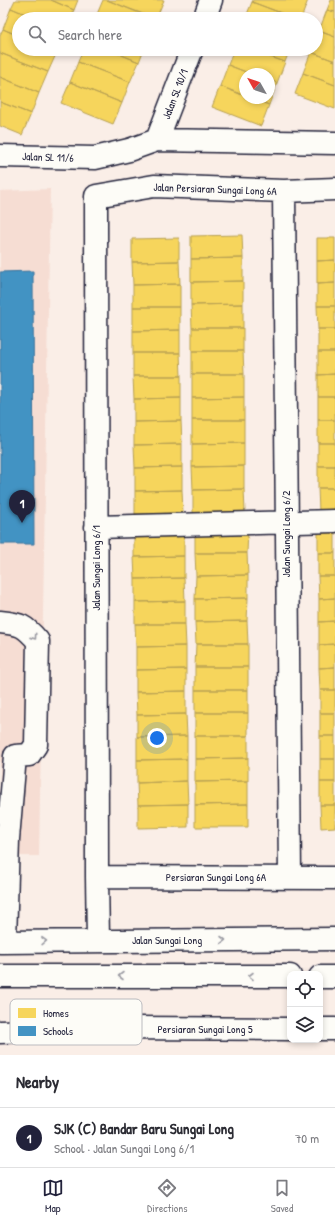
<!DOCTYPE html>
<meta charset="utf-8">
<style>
body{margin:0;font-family:"Patrick Hand",sans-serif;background:#f7f7f7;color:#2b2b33}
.controls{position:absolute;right:12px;bottom:12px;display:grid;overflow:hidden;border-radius:8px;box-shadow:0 2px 6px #0003}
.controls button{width:36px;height:36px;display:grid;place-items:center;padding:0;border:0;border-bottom:1px solid #e1e1e2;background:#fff;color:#2b2b33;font:20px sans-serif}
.compass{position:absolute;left:239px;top:68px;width:36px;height:36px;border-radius:50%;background:#fff;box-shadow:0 2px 6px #0003;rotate:310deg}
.you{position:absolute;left:157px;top:738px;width:14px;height:14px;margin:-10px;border:3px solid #fff;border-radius:50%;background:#1a73e8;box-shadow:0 0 0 6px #1a73e833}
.badge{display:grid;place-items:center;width:26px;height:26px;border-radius:50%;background:#22223b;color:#fff;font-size:13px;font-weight:700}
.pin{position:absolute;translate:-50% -33px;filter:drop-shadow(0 1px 2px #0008)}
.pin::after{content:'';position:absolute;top:21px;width:14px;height:12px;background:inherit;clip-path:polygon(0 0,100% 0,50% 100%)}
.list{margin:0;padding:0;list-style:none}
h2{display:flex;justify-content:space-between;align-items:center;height:52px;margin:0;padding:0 16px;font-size:17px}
h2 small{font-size:13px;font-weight:400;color:#7c7c81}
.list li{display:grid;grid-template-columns:26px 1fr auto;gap:12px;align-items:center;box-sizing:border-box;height:60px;padding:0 16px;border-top:1px solid #e1e1e2}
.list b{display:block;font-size:15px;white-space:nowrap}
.list p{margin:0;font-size:13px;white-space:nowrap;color:#7c7c81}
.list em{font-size:13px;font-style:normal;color:#7c7c81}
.icon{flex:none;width:22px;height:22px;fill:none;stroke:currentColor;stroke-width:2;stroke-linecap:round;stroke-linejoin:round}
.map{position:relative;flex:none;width:335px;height:1055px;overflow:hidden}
.search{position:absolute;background:#fff;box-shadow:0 2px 6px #0003;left:12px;right:12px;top:12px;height:44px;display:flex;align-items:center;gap:10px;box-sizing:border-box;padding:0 14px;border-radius:22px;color:#7c7c81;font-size:15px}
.sheet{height:112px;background:#fff}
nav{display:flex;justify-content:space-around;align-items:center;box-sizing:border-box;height:56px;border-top:1px solid #e1e1e2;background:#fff;font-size:11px;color:#7c7c81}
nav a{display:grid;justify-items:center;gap:2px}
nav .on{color:#22223b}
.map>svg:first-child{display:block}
.built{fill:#f6ddd3}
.homes{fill:#f6d55c;stroke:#b69f52}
.schools{fill:#4393c3;stroke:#39719a}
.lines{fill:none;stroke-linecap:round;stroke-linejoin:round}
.minor-casing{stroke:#22223b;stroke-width:25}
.minor{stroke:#fdfcf7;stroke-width:22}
.oneway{stroke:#9a9aa2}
.labels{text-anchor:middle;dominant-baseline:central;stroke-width:4;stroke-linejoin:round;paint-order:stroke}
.street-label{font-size:11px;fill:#22223b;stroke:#fdfcf7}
.key{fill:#fdfcf7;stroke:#bbbbbf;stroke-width:1}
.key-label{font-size:11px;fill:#22223b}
</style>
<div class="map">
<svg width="335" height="1055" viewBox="0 0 335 1055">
<rect width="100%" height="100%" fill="#faeee7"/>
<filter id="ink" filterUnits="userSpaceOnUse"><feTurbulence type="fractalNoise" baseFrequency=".025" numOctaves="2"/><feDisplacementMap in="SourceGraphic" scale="8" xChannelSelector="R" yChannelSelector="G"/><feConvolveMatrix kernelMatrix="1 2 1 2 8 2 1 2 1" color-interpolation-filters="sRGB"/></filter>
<g filter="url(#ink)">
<path class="built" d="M50,189L39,856H0V191Z"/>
<path class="homes" d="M15,0H51L74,10L70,19H37L11,8Z
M51,0H78L74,10Z
M103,0H107L154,19H95Z
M107,0H164L156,19Z
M253,0H308L301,19H297L252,2Z
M331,0H335V12L327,10Z
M252,2L297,19H245Z
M11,8L37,19H19V36L3,29Z
M327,10L335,12V37L319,31Z
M3,29L19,36V49H50L57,52L48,72L0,53V35Z
M319,31L335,37V61L311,52L312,49H316V39Z
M83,49H107L139,62L130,82L78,62Z
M107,49H144L139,62Z
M234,49H248L285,62L277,83L269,80V74H251L228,65Z
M248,49H290L285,62Z
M311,52L335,61V85L303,73Z
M0,53L48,72L39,93L0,77Z
M78,62L130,82L122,103L70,82Z
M228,65L251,74H245V96L220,86Z
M303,73L335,85V109L295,94Z
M0,77L39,93L31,114L0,102Z
M269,80L277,83L269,105L251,98H269Z
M70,82L122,103L113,124L61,103Z
M220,86L245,96V98H251L269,105L261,126L212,107Z
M0,102L31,114L22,135L0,126Z
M242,235L243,258L191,259V236Z
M179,238V261L132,262V239Z
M317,238H335V260L317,261Z
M243,258V281L191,282V259Z
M335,260V283L317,284V261Z
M179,261L180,284L133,285L132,262Z
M243,281V304L191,305V282Z
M335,283V306H317V284Z
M180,284V307H133V285Z
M243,304V328H192L191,305Z
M317,306H335V329H318Z
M133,307H180V330L133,331Z
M192,328H243V351H192Z
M318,329H335V352H318Z
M180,330V353H133V331Z
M192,351H243L244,374H192Z
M318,352H335V374L318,375Z
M133,353H180L181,376H133Z
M192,374H244V397L192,398Z
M335,374V397H318V375Z
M133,376H181V398L134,399Z
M244,397V420H192V398Z
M318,397H335V420H318Z
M181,398V421L134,422V399Z
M192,420H244V443L192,444Z
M318,420H335V443H318Z
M181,421L182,444L134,445V422Z
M244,443V466L192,467V444Z
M318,443H335V466H318Z
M182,444V467L135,468L134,445Z
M244,466V489L193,490L192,467Z
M318,466H335V488H318Z
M182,467V490L135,491V468Z
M318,488H335V511H319Z
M244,489L245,512L193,513V490Z
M182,490L183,513L135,514V491Z
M195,530H248L247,553H195Z
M318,530H335V553H318Z
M184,533V556L134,557V534Z
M195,553H247L248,575L196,576Z
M318,553H335V576H318Z
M184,556V578L135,579L134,557Z
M248,575V598L195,599L196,576Z
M318,576H335V598L319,599Z
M184,578L185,601L135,602V579Z
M248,598L247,621L195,622V599Z
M335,598V621L319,622V599Z
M185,601V624H135V602Z
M247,621L248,644H196L195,622Z
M335,621V644L319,645V622Z
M135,624H185L186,646L136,647Z
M196,644H248V667H195Z
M335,644V667L319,668V645Z
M186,646V669L136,670V647Z
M195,667H248V690H195Z
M335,667V690H320L319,668Z
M186,669V691L136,692V670Z
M195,690H248V713H195Z
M320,690H335V713H320Z
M186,691V714L137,715L136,692Z
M195,713H248V736H195Z
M320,713H335V736H320Z
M186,714L187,736L137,737V715Z
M187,736V759L137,760V737Z
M195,736H248V758L195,759Z
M320,736H335V759H320Z
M248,758V781L195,782V759Z
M187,759V781L137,783V760Z
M320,759H335V782H320Z
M187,781L188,804L138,805L137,783Z
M248,781V804L195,805V782Z
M320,782H335V805H320Z
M188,804V827L138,828V805Z
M248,804V827H195V805Z
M320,805H335V827L321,828Z"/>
<path class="schools" d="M33,271L34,544H0V272Z"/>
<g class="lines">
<defs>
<path id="minor" d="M204,19L211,0
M157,140L192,49
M0,156L95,158L129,150L157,140L335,143
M284,191L290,877
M96,527L335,521
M0,622C21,624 24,625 38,641L36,745L29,755L15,756L8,839L5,941
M97,877L335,878
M98,940L97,877L96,196L154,186L284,191L335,189
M0,942L335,939
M0,976H290
M320,977H335
M320,1029H335
M0,1032L133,1028L290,1029"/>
</defs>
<use href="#minor" class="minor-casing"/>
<use href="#minor" class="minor"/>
</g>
<defs><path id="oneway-chevron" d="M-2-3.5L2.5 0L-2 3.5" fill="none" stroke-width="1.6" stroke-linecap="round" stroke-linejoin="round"/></defs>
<g class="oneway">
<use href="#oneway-chevron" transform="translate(34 637) rotate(55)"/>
<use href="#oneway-chevron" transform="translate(223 940)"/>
<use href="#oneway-chevron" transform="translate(44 941) rotate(-1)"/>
<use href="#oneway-chevron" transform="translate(121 976) rotate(-180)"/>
<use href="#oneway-chevron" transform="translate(251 976) rotate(-180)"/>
</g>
</g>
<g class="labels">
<g class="street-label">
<text transform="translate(175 94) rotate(-69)">Jalan SL 10/1</text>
<text transform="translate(48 157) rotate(2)">Jalan SL 11/6</text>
<text transform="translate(215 189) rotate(2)">Jalan Persiaran Sungai Long 6A</text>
<text transform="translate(286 534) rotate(-90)">Jalan Sungai Long 6/2</text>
<text transform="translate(96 568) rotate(-90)">Jalan Sungai Long 6/1</text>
<text x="216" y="877">Persiaran Sungai Long 6A</text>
<text x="167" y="940">Jalan Sungai Long</text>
<text x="205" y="1029">Persiaran Sungai Long 5</text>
</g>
</g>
<rect x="10" y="999" width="132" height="46" rx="6" class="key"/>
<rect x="18" y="1008" width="18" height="10" fill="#f6d55c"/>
<rect x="18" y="1026" width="18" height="10" fill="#4393c3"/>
<g class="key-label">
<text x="43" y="1017">Homes</text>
<text x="43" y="1035">Schools</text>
</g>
</svg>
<div class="controls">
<button><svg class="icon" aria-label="locate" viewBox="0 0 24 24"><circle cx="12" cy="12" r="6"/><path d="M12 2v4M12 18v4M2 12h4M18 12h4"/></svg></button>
<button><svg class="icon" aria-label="layers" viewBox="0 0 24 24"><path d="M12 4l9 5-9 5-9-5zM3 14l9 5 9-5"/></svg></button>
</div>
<svg class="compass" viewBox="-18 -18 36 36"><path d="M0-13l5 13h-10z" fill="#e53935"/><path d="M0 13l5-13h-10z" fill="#7c7c81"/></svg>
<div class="you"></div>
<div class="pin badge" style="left:22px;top:523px">1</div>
<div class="search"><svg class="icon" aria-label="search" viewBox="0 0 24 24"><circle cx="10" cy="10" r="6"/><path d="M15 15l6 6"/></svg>Search here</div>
</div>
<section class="sheet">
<h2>Nearby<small></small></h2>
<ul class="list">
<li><span class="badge">1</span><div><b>SJK (C) Bandar Baru Sungai Long</b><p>School · Jalan Sungai Long 6/1</p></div><em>70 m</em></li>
</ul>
</section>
<nav>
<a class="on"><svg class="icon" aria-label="map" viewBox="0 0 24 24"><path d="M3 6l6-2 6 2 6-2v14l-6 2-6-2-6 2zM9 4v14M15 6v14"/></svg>Map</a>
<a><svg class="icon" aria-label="directions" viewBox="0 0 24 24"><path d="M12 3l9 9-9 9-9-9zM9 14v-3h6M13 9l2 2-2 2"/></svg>Directions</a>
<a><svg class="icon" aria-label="saved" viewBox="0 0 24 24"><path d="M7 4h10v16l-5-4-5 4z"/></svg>Saved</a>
</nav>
